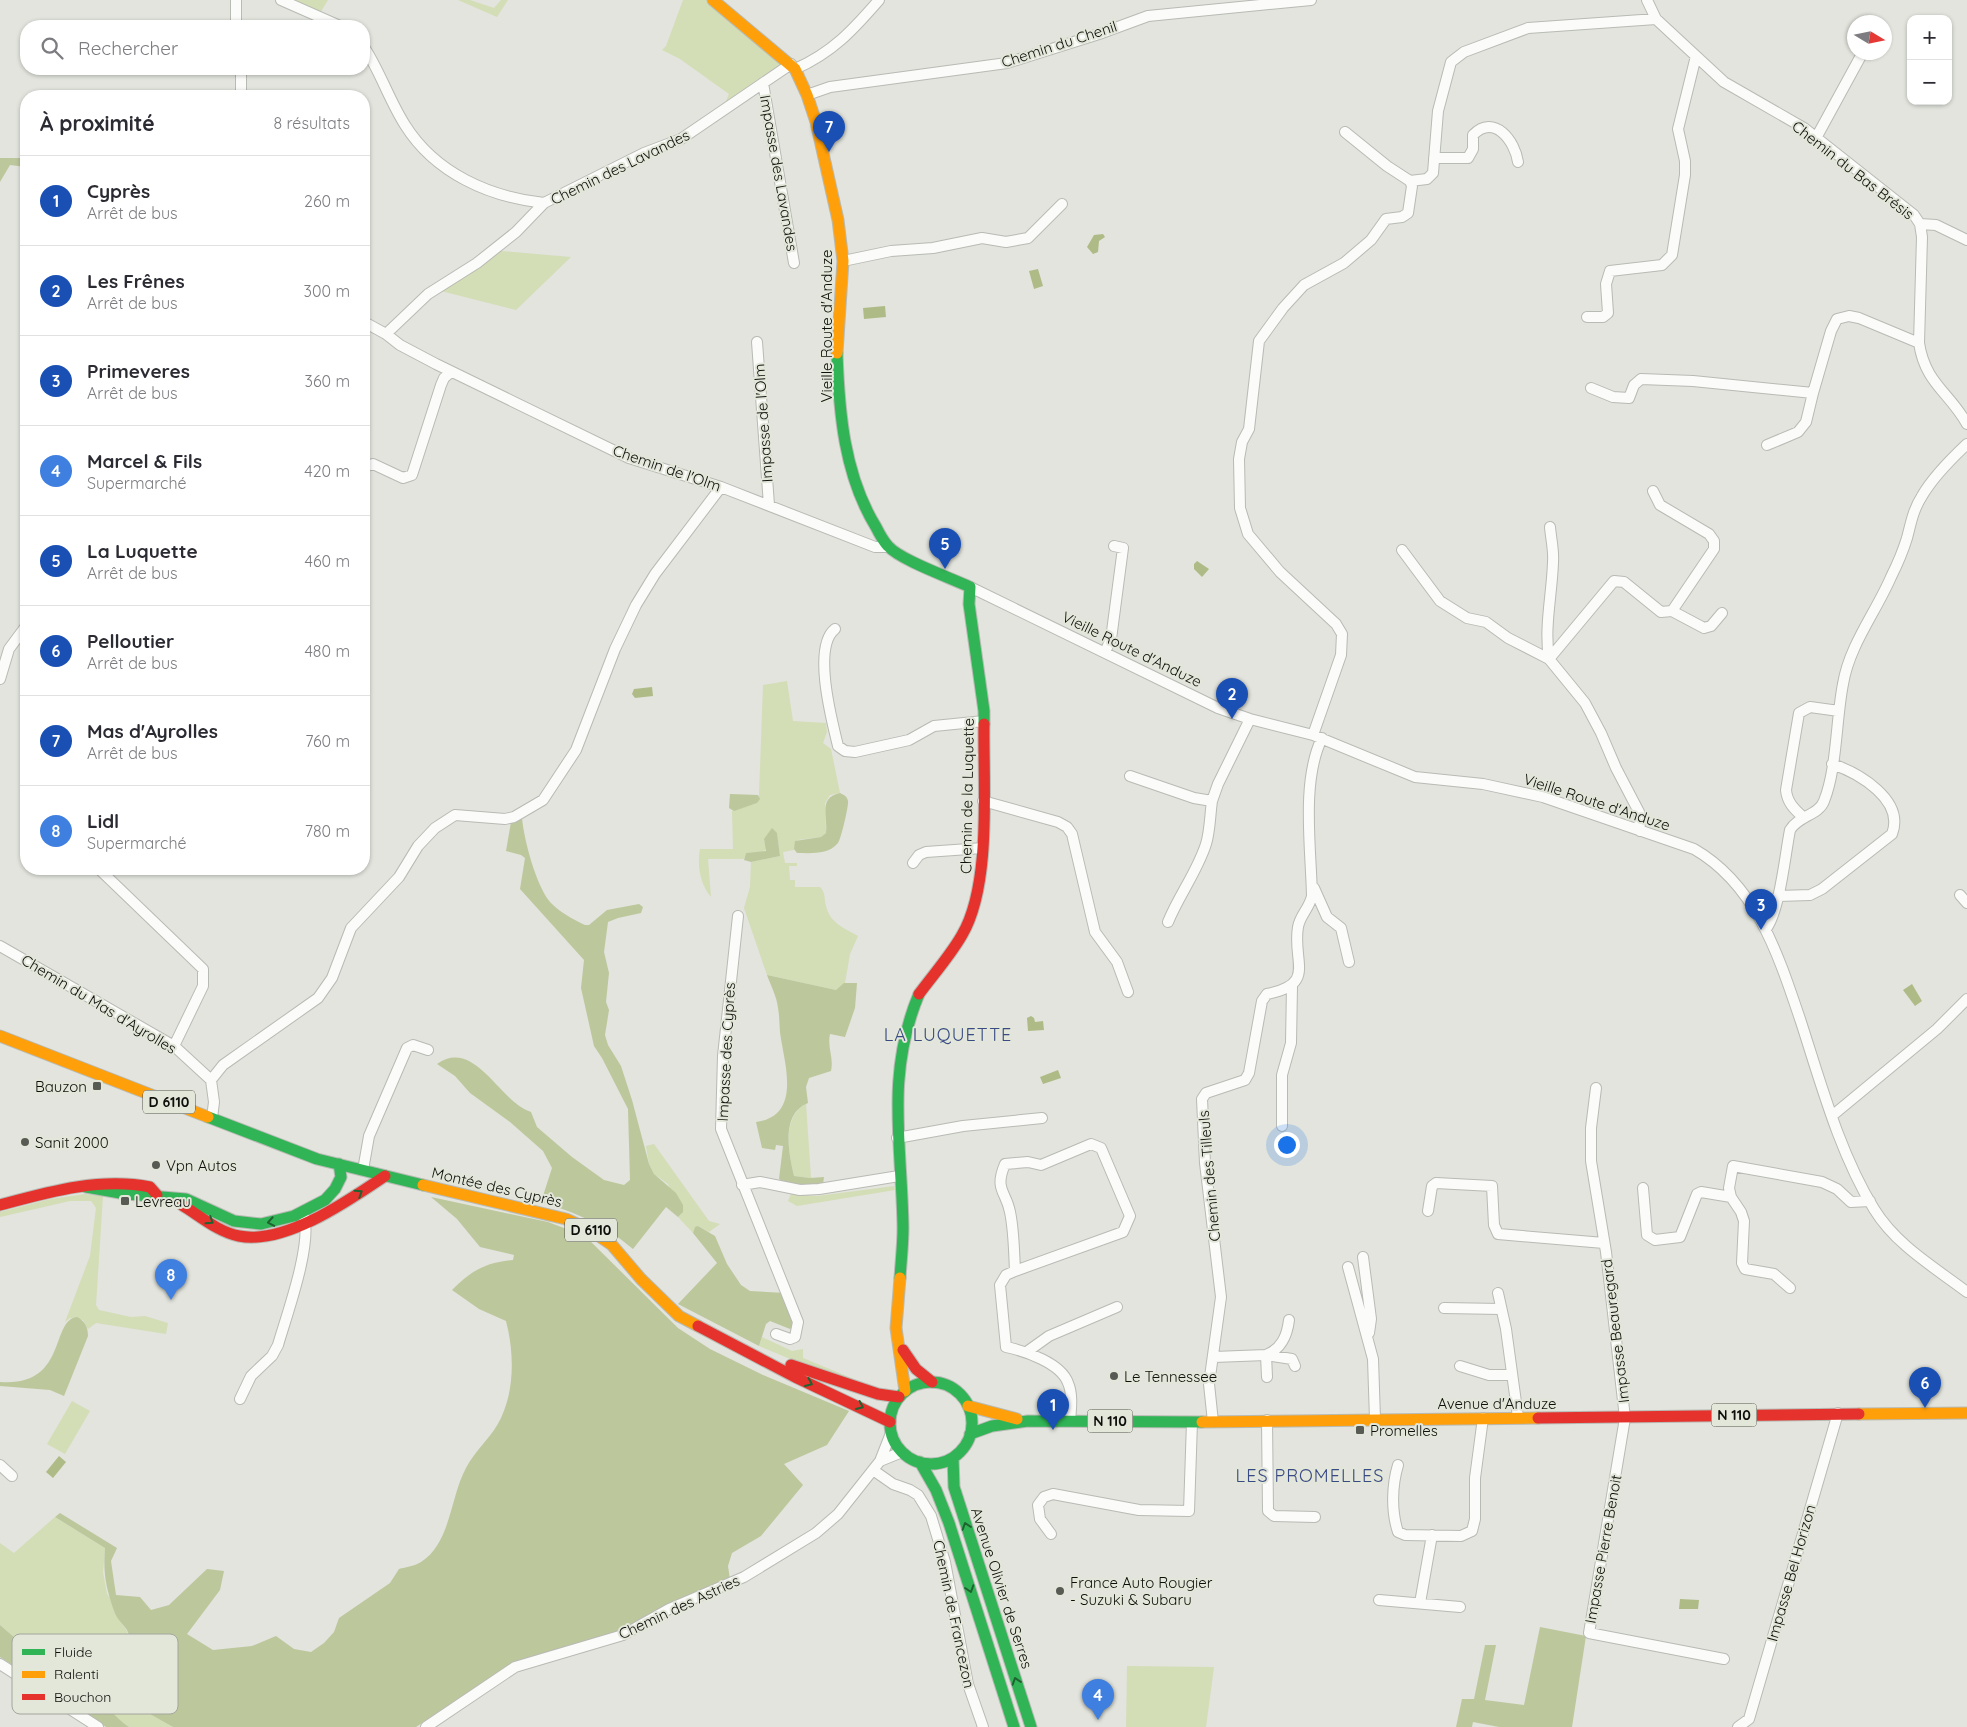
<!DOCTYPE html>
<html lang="fr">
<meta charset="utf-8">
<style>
body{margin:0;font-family:Quicksand,sans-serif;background:#f2f2f3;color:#2b2b33}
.controls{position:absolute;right:15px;top:15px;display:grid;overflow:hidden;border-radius:10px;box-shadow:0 1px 4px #0004}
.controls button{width:45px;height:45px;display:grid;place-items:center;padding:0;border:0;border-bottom:1px solid #e1e1e2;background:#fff;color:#2b2b33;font:25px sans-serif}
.compass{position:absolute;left:1847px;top:15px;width:45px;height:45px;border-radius:50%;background:#fff;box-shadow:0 1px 4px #0004;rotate:100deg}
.you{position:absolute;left:1286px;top:1144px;width:18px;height:18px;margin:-12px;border:4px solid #fff;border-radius:50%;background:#1a73e8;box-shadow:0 0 0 8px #1a73e833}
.badge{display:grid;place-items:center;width:32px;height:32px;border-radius:50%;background:#585a54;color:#fff;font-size:16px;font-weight:700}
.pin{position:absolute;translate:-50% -41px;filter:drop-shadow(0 1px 2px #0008)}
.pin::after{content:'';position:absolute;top:26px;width:18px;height:15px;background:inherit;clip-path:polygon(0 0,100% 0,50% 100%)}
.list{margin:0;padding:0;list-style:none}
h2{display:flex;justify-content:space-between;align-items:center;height:65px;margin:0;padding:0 20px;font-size:21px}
h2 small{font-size:16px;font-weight:400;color:#7c7c81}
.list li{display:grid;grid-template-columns:32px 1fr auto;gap:15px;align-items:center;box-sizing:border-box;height:90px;padding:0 20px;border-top:1px solid #e1e1e2}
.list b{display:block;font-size:19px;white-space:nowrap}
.list p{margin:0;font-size:16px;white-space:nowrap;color:#7c7c81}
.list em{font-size:16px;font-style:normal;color:#7c7c81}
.icon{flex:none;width:28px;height:28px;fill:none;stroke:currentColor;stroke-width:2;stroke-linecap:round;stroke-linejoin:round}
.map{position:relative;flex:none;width:1967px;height:1727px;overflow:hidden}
.search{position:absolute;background:#fff;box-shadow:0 1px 4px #0004;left:20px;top:20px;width:350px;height:55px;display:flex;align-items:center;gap:12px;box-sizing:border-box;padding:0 18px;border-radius:20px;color:#7c7c81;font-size:19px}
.panel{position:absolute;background:#fff;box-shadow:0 1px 4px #0004;left:20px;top:90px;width:350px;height:785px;border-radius:20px}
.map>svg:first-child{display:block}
.green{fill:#d3ddb6}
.forest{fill:#bcc79c}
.water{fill:#aebb86}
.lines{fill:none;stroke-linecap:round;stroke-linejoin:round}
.street-casing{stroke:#b8bab4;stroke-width:12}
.fast-casing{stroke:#b8bab4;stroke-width:13}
.slow-casing{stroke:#b8bab4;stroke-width:13}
.jam-casing{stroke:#b8bab4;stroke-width:13}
.street{stroke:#fbfbfa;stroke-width:10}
.fast{stroke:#30b455;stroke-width:11}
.slow{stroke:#ff9f0a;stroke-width:11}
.jam{stroke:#e5322d;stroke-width:11}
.oneway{stroke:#1f6230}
.poi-dot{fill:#585a54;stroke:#e3e7da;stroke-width:2}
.labels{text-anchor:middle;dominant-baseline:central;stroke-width:4;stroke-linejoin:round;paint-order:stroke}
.shield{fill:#e3e7da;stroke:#4e5049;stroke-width:1}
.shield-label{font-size:14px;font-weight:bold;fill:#0e0f0b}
.street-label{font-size:15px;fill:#0e0f0b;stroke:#e3e7da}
.poi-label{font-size:15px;fill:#0e0f0b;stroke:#e3e7da;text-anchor:start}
.quarter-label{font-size:18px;letter-spacing:1px;fill:#3a4a85;stroke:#e3e7da}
.key{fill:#e3e7da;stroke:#a3a69c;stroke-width:1}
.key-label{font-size:14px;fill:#0e0f0b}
</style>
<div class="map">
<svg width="1967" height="1727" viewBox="0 0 1967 1727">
<rect width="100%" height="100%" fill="#e2e4dd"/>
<path class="green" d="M292,0H328L320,13Z
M458,0H470L494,8L501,0H508L497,17Z
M683,0H707L782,64L698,123L696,121H700L726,101L729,94L680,59L662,50L666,46Z
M501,251L571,257L516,310L441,291Z
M787,681L793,721L826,723L827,732L823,743L831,749L840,793L830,795L825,803L826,833L821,837L797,840L794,850L783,852L785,863H797V866H789L790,880H795V887H820C826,893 824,899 826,906C830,923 844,928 858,936L850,954L845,983L836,990L767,975L744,908L750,887L751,862L780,856L777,833L764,839L766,849L763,852L746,853L744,859H708L711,897C700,884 697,865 700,849H733L732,811L757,803L759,796L763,685Z
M806,1103L811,1178H810L794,1176C789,1153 781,1119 806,1103Z
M654,1144L709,1221L720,1224L709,1232L698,1226L695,1228L693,1233L678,1217L681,1214L668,1184L654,1174L649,1164L646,1146Z
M894,1186L895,1190L797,1206L788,1201L791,1194L817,1196Z
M85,1194L103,1196L96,1305L99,1310L131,1317L145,1316L168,1323L166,1334L96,1323L88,1329L83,1320L70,1318L65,1322L90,1256L96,1208L91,1201H70L0,1217V1212L51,1199Z
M762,1337L792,1351L803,1349V1358L861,1382L800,1363L759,1346Z
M72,1401L90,1411L65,1454L47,1444Z
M55,1517L105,1548L103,1572L107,1594L113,1602L114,1612L127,1631L137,1675L115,1655L87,1643L62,1672L101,1698L115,1687L141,1704V1709L173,1727H129L113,1716L108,1708L90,1701L84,1712L49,1689L57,1686L50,1668L49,1653L34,1646L23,1645L0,1625V1543L14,1553Z
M1127,1666L1214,1667L1206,1727H1126Z"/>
<path class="forest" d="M0,158H25L26,167L10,165L0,182Z
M840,793C844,795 847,796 848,801C849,805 841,839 838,843C828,855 811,853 797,853L794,849L795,841L821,837L826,833C828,815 818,798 840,793Z
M730,794L758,795L760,799L757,803L734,811L729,808Z
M522,818C524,840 536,885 550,902C558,911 574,920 585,925H589L607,910L639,904L643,907L641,913L618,918L608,922L604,952L609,973L606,1002L609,1010L605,1035L608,1045L621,1066L632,1100L649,1164L654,1174L676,1193L683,1205V1212L678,1217L666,1207L633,1249C605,1225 575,1212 541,1202L552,1168L543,1151L510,1122L470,1093L455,1076L437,1064C475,1037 500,1103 531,1112L537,1127L572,1157L604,1180L624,1185L630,1180L628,1109L602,1058L594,1046L581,988L584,960L520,889L525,858L521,855L506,851L511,822Z
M772,828L777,833L780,856L751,862L744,860L746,853L766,851L764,839Z
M767,975L836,990L844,983H857L855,1008L845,1037L830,1034C827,1048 834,1057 831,1071L809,1078L806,1087L808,1103C780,1114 789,1154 794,1176L810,1178L824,1177L823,1184C809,1185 792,1188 779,1179L783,1146L776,1145L775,1150L762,1148L756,1122C800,1116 786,1069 781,1039C779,1029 780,1018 778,1008C777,997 771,986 767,975Z
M431,1197L548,1222L585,1236L678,1328L710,1349L763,1375L849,1411L827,1445L784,1464L803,1485L761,1536L732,1553L728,1566L730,1580L627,1629L508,1666L416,1727H173L141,1709C141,1690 135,1647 127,1630C123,1624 116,1618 114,1611C106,1587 103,1574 105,1548L55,1517L60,1513L117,1548L111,1561L116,1595L140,1597L151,1610L169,1605L207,1569L224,1571L220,1590L187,1634L213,1650L252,1646L276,1636L294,1649L311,1652L324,1643L334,1632L339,1618L390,1583L399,1569C406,1567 415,1566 421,1562C451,1543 450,1497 466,1468C475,1450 493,1436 501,1418C515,1388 514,1352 506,1321L479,1309L452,1290C472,1270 485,1263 513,1260L514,1255L480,1247L457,1219Z
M698,1226L715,1236L727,1264L741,1285L750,1291L785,1293L794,1326L790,1329L770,1321L766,1324L759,1346L678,1304L717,1263L693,1233L695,1227Z
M77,1317C85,1321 88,1327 88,1336L64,1396L50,1390L0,1386V1382C68,1387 50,1320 77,1317Z
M0,1625L23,1645L46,1648C54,1660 44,1669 61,1678L57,1686L49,1689L0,1657Z
M1540,1627L1586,1636L1572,1727H1499L1473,1722L1472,1727H1456L1462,1699H1474L1485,1645H1496L1485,1700L1524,1705Z
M96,1699C109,1706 116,1719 129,1727H106L84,1712L90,1701Z"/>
<path class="water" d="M1103,234L1105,237L1099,241L1098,252L1093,254L1087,247L1094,235Z
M1038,269L1043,286L1034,289L1029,271Z
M885,306L886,317L864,319L863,308Z
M1197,561L1209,569L1202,577L1194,569V564Z
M652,687L653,696L635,698L632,694L634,689Z
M1912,984L1922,1001L1915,1006L1903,990Z
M1031,1016L1034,1018L1035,1022L1043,1021L1044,1030L1028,1031L1027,1018Z
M1058,1070L1061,1078L1043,1084L1040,1077Z
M59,1456L66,1462L53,1478L46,1472Z
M1680,1599L1699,1600L1698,1609H1679Z"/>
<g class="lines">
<defs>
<path id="street" d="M236,0V26
M281,0L340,26
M1647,0L1656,19L1724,82L1804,128L1914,215L1920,224L1922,237L1919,343C1925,383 1949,392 1967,424
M364,47C380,71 389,100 405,125C435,173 489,197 544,203
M795,69C832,53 853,30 879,0
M763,83L794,263
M807,95L830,87L1007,63L1099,34L1148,16L1311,0
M241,96V69
M1816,138L1863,52
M1434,158H1468L1473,149V135C1494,113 1515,141 1518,162
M1410,181L1427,179L1433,173L1438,111L1451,62L1464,52L1528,28L1656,19
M1920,224L1936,225L1967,240
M843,261L891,251L933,248L982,238L1006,242L1028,238L1062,204
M1587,317H1603L1608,313L1606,284L1610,271L1662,265L1672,255L1685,175V161L1678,129L1696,56
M364,322L386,334L400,345L436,364L629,458L721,487L875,547H888
M386,334L428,294L477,263L516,232L544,203L644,153L681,139L791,64
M757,342L769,505
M1591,388L1613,397L1629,398L1634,385L1641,379L1693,381L1813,393L1831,331L1837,319L1849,316L1859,318L1919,343
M1767,445L1798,432L1806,422L1813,393
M364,467L373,464L403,478L412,475L441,385L444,378L451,372
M1402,550L1440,601L1467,618L1486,622L1508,638L1549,659L1585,703L1601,733L1616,768L1639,812L1640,831
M970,587L1218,708L1250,719L1313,735L1415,777L1483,784L1543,797L1694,849C1757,885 1779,957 1801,1022C1821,1084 1840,1154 1874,1209C1896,1245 1934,1267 1967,1292
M1672,611L1704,628L1711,626L1722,613
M835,629C812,647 832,721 838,746L845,751L855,752L909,740L934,726L984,721
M1105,652L1111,639L1123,548L1114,546
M1549,659L1614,581L1624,582L1661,612L1672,611L1714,549V541L1709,534L1660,505L1653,491
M1549,659C1544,626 1552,595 1553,562C1554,551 1551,539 1550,527
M0,679L9,649L26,626
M1313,735L1341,655L1342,634L1336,624L1280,572L1248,534L1240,508L1239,459L1242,442L1249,429L1259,341L1283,308L1304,285L1344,263L1371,240L1386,219L1402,217L1408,213L1412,186L1410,181L1387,166L1345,132
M1130,776L1194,798L1212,801L1218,784L1250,719
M983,801L1058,822L1067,827L1072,834L1095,932L1117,962L1128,992
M1803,817C1794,809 1787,802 1786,790L1799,713L1810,707L1839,711
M913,863L919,855L926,852L983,848
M99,869L203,969V986L174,1046
M1314,888L1327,917L1341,928L1349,962
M1960,895L1967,903
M1778,896L1810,895L1822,889L1892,834C1905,800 1859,773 1832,764
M738,916L723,1056L721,1129L798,1322L795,1337L790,1339L776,1334
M1168,922C1179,895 1197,872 1206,844C1210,831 1210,815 1212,801
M1766,929C1780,910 1785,855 1790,830C1798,816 1819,815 1824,801C1837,769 1836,719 1843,684C1849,646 1876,612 1891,577C1897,565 1903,551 1907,538C1911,523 1913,510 1922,496C1933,477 1951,459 1967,444
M0,946L174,1046L211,1080L214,1102L212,1118
M211,1080L223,1065L318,998L332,978L351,928L399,877L418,846L435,828L455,815L505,819L514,817L543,800L576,750L615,649L636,605L655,574L721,487
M1596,1088L1591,1128V1161L1606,1252L1625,1418L1589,1633L1724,1659
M1833,1115L1937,1029L1967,999
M1282,1126V1075L1291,1043L1292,986
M897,1138L963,1126L1042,1118
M363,1170L369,1136L407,1048L413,1045L428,1050
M742,1185L760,1182L800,1190L819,1189L899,1176
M1643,1188L1647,1235L1655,1240L1680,1237L1697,1194L1701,1192L1731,1197
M1428,1211L1432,1186L1436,1183L1492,1186L1494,1225L1498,1234L1604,1243
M1363,1257L1371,1319L1369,1333
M1348,1267L1373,1359L1375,1419
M1015,1271L1123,1232L1130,1216L1101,1148L1091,1144L1041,1165L1028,1162L1005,1164C994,1190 1006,1191 1010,1212C1014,1231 1014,1252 1015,1271L1006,1275L1000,1285L1006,1347C1025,1351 1061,1363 1068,1383C1073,1394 1071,1409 1070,1421
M1790,1288L1774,1274L1745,1269L1742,1263L1744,1221L1741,1212L1731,1197L1729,1188L1733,1166L1822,1182L1837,1189L1851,1202L1870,1201
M1498,1293L1506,1329L1518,1417
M1444,1308L1501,1309
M1028,1351L1049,1336L1117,1307
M1214,1357L1266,1355L1292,1359L1295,1366
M1460,1366L1489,1375H1512
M1267,1377L1266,1355C1281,1349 1287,1337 1289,1320
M240,1399L251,1376L272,1356L278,1345C287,1314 312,1245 304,1217
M1267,1420L1268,1511L1274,1516L1315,1517
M1213,1422L1209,1384L1221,1297L1205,1163L1202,1099L1206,1093L1245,1080L1249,1073L1262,1001L1267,994C1317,984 1292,962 1298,927C1300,915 1309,909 1312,896C1311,848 1301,781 1322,738
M880,1461L902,1452
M0,1465L12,1476
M1398,1465C1392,1485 1391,1511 1398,1532L1405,1535L1461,1536L1472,1531L1475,1519V1478L1483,1418
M873,1470L893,1484L910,1490L918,1495L931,1516L945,1562L968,1684L983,1727
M1051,1534L1040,1519L1038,1505L1044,1497L1053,1494L1139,1510L1189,1511L1192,1422
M1379,1600L1460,1607
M1420,1603L1432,1535
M0,1664L98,1727
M426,1727L515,1667L623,1635L669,1609L744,1577L816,1533L838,1514L880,1461L891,1433
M1738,1727L1749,1719L1838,1413"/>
<path id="fast" d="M837,353C839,412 844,475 876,527C879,533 883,541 888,546C900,560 951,578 970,587L969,604L984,711V724
M208,1117L317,1159L423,1185
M86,1187L126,1194L186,1199L234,1221L261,1224L294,1216L325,1200L335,1189L341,1177L339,1164
M900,1278C901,1261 903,1245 903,1228C902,1145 885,1075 919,994
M890 1423a41 41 0 1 1 82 0a41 41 0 1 1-82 0Z
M970,1434L992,1426L1028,1421L1202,1422
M953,1458L954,1487L1031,1727
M920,1462L936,1490L949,1523L1014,1727"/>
<path id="slow" d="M713,0L795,69L807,95L816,122L838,220L843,261L837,353
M0,1036L208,1117
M423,1185L566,1219L590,1230L612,1245L641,1279L679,1316L698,1326
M900,1278L896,1328L905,1391
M968,1406L1017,1419
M1859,1414L1967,1413
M1202,1422L1538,1418"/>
<path id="jam" d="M919,994C933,975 950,956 962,935C992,884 983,784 984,724
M0,1205C48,1192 100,1177 150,1187L157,1195
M182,1205C200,1216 218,1232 239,1236C285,1245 348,1201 385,1176
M698,1326L795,1377L890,1422
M903,1350L916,1369L932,1382
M791,1365L878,1394L899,1397
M1538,1418L1859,1414"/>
</defs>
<use href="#street" class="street-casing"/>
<use href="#fast" class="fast-casing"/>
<use href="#slow" class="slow-casing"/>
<use href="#jam" class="jam-casing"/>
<use href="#street" class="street"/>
<use href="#fast" class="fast"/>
<use href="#slow" class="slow"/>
<use href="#jam" class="jam"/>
</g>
<defs><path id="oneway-chevron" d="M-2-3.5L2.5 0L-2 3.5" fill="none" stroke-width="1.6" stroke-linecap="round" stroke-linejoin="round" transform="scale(1.25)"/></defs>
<g class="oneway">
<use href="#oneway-chevron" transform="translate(359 1193) rotate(-33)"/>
<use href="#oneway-chevron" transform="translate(210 1221) rotate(33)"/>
<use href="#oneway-chevron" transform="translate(271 1222) rotate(170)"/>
<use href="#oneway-chevron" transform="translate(809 1383) rotate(24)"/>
<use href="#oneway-chevron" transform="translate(860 1406) rotate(25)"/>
<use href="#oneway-chevron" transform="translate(966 1526) rotate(-108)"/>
<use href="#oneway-chevron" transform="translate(970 1589) rotate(72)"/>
<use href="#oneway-chevron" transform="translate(1016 1681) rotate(-108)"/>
</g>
<g class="poi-dot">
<rect x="92" y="1081" width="10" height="10" rx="2.5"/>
<circle cx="25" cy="1142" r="5"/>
<circle cx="156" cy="1165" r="5"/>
<rect x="120" y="1196" width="10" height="10" rx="2.5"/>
<circle cx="1114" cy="1376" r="5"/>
<rect x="1355" y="1425" width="10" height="10" rx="2.5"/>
<circle cx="1060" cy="1591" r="5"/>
</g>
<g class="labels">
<g class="shield">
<rect x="143" y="1090.5" width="52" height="23" rx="4"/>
<rect x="565" y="1218.5" width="52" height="23" rx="4"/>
<rect x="1711.5" y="1403.5" width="45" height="23" rx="4"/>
<rect x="1087.5" y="1409.5" width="45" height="23" rx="4"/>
</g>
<g class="shield-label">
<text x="169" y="1102">D 6110</text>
<text x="591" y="1230">D 6110</text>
<text x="1734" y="1415">N 110</text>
<text x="1110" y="1421">N 110</text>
</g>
<g class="street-label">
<text transform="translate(1059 44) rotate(-18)">Chemin du Chenil</text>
<text transform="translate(620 167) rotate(-26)">Chemin des Lavandes</text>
<text transform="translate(1853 170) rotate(38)">Chemin du Bas Brésis</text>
<text transform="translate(779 173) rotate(80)">Impasse des Lavandes</text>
<text transform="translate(826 326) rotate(-90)">Vieille Route d'Anduze</text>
<text transform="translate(763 423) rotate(-94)">Impasse de l'Olm</text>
<text transform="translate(667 468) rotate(19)">Chemin de l'Olm</text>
<text transform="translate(1132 649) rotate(26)">Vieille Route d'Anduze</text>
<text transform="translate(967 796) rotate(-89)">Chemin de la Luquette</text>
<text transform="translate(1597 802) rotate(18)">Vieille Route d'Anduze</text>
<text transform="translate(99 1004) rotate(31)">Chemin du Mas d'Ayrolles</text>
<text transform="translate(726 1052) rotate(-87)">Impasse des Cyprès</text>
<text transform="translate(1209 1176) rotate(-95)">Chemin des Tilleuls</text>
<text transform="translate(497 1187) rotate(13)">Montée des Cyprès</text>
<text transform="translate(1615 1331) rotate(-97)">Impasse Beauregard</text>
<text x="1497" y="1403">Avenue d'Anduze</text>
<text transform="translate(1603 1549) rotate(-80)">Impasse Pierre Benoit</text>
<text transform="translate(1791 1573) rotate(-74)">Impasse Bel Horizon</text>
<text transform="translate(1002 1588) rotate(72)">Avenue Olivier de Serres</text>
<text transform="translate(679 1607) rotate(-25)">Chemin des Astries</text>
<text transform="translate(954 1614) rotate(78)">Chemin de Francezon</text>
</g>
<g class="poi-label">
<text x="87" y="1086" text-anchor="end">Bauzon</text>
<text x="35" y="1142">Sanit 2000</text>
<text x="166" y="1165">Vpn Autos</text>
<text x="135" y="1201">Levreau</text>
<text x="1124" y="1376">Le Tennessee</text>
<text x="1370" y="1430">Promelles</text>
<text x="1070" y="1582">France Auto Rougier<tspan x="1070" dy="17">- Suzuki &amp; Subaru</tspan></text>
</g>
<g class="quarter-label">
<text x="948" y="1034">LA LUQUETTE</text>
<text x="1310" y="1475">LES PROMELLES</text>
</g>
</g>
<rect x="12" y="1634" width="166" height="80" rx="8" class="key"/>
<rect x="22" y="1649" width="23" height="6" fill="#30b455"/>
<rect x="22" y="1671" width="23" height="7" fill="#ff9f0a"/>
<rect x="22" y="1694" width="23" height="6" fill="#e5322d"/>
<g class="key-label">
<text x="54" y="1657">Fluide</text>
<text x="54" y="1679">Ralenti</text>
<text x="54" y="1702">Bouchon</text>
</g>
</svg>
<div class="controls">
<button>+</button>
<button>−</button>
</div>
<svg class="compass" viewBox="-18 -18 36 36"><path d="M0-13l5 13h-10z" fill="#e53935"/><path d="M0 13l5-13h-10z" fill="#7c7c81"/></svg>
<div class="you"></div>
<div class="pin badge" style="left:1053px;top:1430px;background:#1a4fb4">1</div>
<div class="pin badge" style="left:1232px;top:719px;background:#1a4fb4">2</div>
<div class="pin badge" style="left:1761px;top:930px;background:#1a4fb4">3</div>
<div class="pin badge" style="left:1098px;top:1720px;background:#3f7fe0">4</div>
<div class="pin badge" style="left:945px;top:569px;background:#1a4fb4">5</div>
<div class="pin badge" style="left:1925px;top:1408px;background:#1a4fb4">6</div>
<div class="pin badge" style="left:829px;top:152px;background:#1a4fb4">7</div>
<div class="pin badge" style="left:171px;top:1300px;background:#3f7fe0">8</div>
<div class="search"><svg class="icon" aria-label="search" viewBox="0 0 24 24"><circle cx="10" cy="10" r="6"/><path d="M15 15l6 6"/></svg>Rechercher</div>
<section class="panel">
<h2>À proximité<small>8 résultats</small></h2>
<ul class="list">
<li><span class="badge" style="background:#1a4fb4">1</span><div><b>Cyprès</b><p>Arrêt de bus</p></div><em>260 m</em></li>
<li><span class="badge" style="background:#1a4fb4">2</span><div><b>Les Frênes</b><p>Arrêt de bus</p></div><em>300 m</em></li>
<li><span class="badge" style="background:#1a4fb4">3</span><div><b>Primeveres</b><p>Arrêt de bus</p></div><em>360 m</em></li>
<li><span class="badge" style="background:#3f7fe0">4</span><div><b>Marcel &amp; Fils</b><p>Supermarché</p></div><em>420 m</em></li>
<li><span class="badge" style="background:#1a4fb4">5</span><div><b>La Luquette</b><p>Arrêt de bus</p></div><em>460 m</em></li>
<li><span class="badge" style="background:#1a4fb4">6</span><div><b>Pelloutier</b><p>Arrêt de bus</p></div><em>480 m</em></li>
<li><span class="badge" style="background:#1a4fb4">7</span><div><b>Mas d'Ayrolles</b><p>Arrêt de bus</p></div><em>760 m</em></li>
<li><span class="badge" style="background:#3f7fe0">8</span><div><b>Lidl</b><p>Supermarché</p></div><em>780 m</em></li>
</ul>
</section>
</div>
